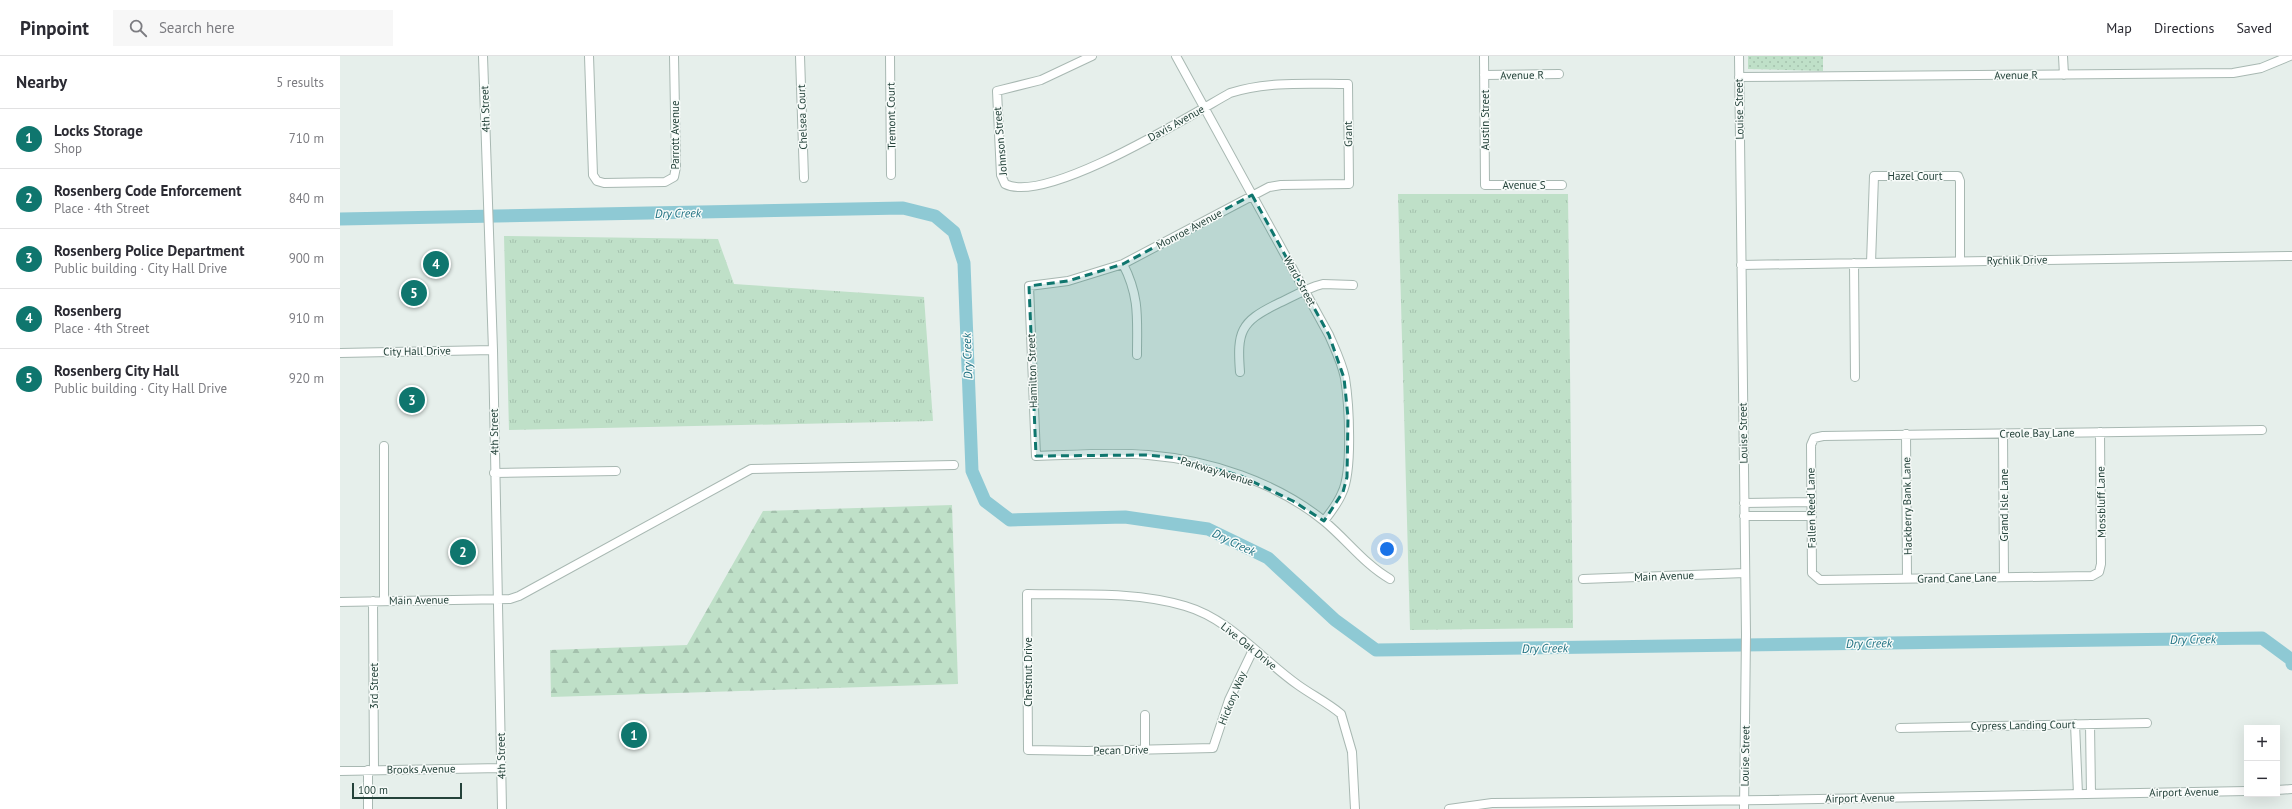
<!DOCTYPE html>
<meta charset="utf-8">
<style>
body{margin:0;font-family:"PT Sans",sans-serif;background:#f7f7f7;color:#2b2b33}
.controls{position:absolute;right:12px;bottom:12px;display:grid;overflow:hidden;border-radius:0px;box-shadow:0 4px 16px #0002}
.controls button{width:36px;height:36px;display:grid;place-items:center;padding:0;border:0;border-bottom:1px solid #e1e1e2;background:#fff;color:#2b2b33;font:20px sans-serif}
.scale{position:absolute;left:12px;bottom:10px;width:110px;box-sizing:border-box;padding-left:4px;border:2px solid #24423a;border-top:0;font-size:11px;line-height:14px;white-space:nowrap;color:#24423a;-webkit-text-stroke:3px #f7fbf9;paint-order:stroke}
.you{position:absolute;left:1047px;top:493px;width:14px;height:14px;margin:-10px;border:3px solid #fff;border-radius:50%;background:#1a73e8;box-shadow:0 0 0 6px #1a73e833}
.badge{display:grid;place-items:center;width:26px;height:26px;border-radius:50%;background:#0f766e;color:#fff;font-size:13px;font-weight:700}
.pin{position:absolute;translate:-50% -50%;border:2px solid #fff;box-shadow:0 1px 4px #0006}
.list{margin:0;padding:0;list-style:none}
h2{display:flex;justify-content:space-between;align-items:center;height:52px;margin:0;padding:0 16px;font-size:17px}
h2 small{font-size:13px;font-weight:400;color:#7c7c81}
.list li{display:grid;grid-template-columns:26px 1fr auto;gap:12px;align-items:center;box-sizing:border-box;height:60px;padding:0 16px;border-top:1px solid #e1e1e2}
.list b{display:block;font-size:15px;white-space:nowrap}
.list p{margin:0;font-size:13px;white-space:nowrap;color:#7c7c81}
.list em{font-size:13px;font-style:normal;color:#7c7c81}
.icon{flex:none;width:22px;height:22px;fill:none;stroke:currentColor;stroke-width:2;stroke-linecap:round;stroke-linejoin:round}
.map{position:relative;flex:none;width:1952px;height:753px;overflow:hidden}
header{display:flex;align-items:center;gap:24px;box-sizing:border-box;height:56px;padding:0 20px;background:#fff;border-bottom:1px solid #e1e1e2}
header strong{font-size:19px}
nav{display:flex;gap:22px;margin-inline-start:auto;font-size:14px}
.search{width:280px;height:36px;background:#f7f7f7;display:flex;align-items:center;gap:10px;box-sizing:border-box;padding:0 14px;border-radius:0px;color:#7c7c81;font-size:15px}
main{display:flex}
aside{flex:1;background:#fff}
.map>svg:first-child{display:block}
.grass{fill:url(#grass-tufts)}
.forest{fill:url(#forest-firs)}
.park{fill:url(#park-dots)}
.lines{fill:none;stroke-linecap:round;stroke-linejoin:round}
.river{stroke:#8ec9d4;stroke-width:13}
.minor-casing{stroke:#a8b8b2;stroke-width:10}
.minor{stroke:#fff;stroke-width:8}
.marked{fill:#0f766e;fill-opacity:0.2;stroke:#0f766e;stroke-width:3;stroke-dasharray:8 5;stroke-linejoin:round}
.labels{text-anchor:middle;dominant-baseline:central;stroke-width:3;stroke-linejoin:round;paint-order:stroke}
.street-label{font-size:11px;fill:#24423a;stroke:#f7fbf9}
.water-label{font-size:12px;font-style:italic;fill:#1c6f80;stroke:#f7fbf9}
</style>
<header>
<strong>Pinpoint</strong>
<div class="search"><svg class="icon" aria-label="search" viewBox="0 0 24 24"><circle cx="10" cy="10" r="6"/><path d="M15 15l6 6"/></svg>Search here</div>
<nav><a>Map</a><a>Directions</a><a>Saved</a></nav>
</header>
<main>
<aside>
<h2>Nearby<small>5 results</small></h2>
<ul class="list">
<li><span class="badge">1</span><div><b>Locks Storage</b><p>Shop</p></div><em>710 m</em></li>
<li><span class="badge">2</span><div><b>Rosenberg Code Enforcement</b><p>Place · 4th Street</p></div><em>840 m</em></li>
<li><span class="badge">3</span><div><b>Rosenberg Police Department</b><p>Public building · City Hall Drive</p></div><em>900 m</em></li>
<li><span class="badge">4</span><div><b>Rosenberg</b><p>Place · 4th Street</p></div><em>910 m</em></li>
<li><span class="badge">5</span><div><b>Rosenberg City Hall</b><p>Public building · City Hall Drive</p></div><em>920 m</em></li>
</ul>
</aside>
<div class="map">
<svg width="1952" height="753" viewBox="0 0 1952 753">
<defs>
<pattern id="grass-tufts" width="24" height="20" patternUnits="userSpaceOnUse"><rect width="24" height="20" fill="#bfe0c8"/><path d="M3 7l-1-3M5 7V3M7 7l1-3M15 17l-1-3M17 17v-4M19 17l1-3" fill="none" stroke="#a4c1ad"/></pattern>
<pattern id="forest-firs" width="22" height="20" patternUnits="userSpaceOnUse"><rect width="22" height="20" fill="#bfe0c8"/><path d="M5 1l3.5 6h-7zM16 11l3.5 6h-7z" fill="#a4c1ad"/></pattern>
<pattern id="park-dots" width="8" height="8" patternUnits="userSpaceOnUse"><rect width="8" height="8" fill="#bfe0c8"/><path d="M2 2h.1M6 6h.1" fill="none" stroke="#a4c1ad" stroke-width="1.8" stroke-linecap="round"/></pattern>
</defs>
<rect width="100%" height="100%" fill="#e6efeb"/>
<path class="grass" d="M1058,138H1228L1233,572L1070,574Z
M164,180L378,183L394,228L584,241L593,365L169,374Z"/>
<path class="forest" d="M612,449L618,628L211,641L210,594L347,589L423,455Z"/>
<path class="park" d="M1408,0H1483V15L1408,13Z"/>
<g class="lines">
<path class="river" d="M0,163L563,152L595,160L614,176L624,207L632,415L645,445L670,464L785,461L868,473L928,502L995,564L1036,594L1922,582L1952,604V608"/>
<defs>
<path id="minor" d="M143,0L153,294L162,753
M249,0L253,119L257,125L264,127L325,126L334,121L336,111L334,0
M460,0L464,122
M550,0L551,119
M752,0L701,24L657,35L661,119L665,128C706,149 849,60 890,37C928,25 968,28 1008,28L1009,128L941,129L929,131L783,208L728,225L689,230L696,400C733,399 771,396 808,399C869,404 936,426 984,465C1007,484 1024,508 1050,523
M836,0L989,279C995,293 1002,307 1005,322C1009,347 1013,415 1002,437C998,447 991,456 984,465
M1144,0L1145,129H1222
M1399,0L1406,578L1404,753
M1723,0L1724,19
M1144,19L1219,18
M1399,21L1893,17L1921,12L1950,0
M1514,207L1515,321
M1531,207L1534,120H1618L1620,125V205
M783,208C800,241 797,263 797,299
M1401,209L1952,200
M0,297L153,294
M900,316C897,276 900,266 937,248C950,242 962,235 976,230L983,228L1013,229
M1760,376L1761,508L1759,516L1752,520L1480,524L1472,517L1471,389L1474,382L1483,380L1922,374
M1663,377L1664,521
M1566,378L1567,522
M44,390V545
M154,417L276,415
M1404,447L1472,446
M1404,460H1472
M1243,523L1405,517
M33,545L34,714
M0,546L170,543L179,540L411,413L614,409
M913,594L889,644L873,692L747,695L688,694L687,538C738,539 795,535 845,550C890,563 921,603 958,629C972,639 988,647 1001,658L1012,696L1015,753
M805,659V693
M1735,668L1738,738
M1750,668L1751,738
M1560,672L1807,667
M28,714V753
M0,715L161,712
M1937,734L1952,733
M1109,753L1152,747L1427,744L1907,735"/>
</defs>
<use href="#minor" class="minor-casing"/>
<use href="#minor" class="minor"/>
</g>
<path class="marked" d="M912,139L989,279L1004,322L1008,361L1007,421L1003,436L984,465L953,445L901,420L837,402L807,399L696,400L689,230L728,225L783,208Z"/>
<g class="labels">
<g class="street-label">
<text transform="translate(1182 19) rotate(-1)">Avenue R</text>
<text transform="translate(1676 19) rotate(-1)">Avenue R</text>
<text transform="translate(145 53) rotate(-92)">4th Street</text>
<text transform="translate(1399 53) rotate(-91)">Louise Street</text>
<text transform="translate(551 60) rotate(-91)">Tremont Court</text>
<text transform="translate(462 61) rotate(-92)">Chelsea Court</text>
<text transform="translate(1145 64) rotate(-90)">Austin Street</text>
<text transform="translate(836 67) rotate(-29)">Davis Avenue</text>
<text transform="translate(1008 78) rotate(-91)">Grant</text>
<text transform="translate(335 79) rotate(-90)">Parrott Avenue</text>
<text transform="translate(660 85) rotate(-95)">Johnson Street</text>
<text x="1575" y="120">Hazel Court</text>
<text x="1184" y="129">Avenue S</text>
<text transform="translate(849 173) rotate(-28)">Monroe Avenue</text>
<text transform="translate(1677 204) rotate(-1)">Rychlik Drive</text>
<text transform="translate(960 225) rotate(61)">Ward Street</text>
<text transform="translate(77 295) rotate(-1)">City Hall Drive</text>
<text transform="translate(692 315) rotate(-92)">Hamilton Street</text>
<text transform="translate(154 376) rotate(-91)">4th Street</text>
<text transform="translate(1403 377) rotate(-91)">Louise Street</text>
<text transform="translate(1697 377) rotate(-1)">Creole Bay Lane</text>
<text transform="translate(877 415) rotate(17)">Parkway Avenue</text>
<text transform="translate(1761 446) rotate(-91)">Mossbluff Lane</text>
<text transform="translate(1664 449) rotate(-90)">Grand Isle Lane</text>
<text transform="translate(1567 450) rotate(-91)">Hackberry Bank Lane</text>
<text transform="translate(1471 452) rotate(-91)">Fallen Reed Lane</text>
<text transform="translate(1324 520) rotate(-2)">Main Avenue</text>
<text transform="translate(1617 522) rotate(-1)">Grand Cane Lane</text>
<text transform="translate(79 544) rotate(-1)">Main Avenue</text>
<text transform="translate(909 590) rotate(39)">Live Oak Drive</text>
<text transform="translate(688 616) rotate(-90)">Chestnut Drive</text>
<text transform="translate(34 630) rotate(-90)">3rd Street</text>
<text transform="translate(892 642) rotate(-68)">Hickory Way</text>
<text transform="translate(1683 669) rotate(-1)">Cypress Landing Court</text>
<text transform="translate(781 694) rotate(-1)">Pecan Drive</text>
<text transform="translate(161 700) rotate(-91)">4th Street</text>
<text transform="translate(1405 700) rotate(-89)">Louise Street</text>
<text transform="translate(81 713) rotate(-1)">Brooks Avenue</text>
<text transform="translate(1844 736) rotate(-1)">Airport Avenue</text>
<text transform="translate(1520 742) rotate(-1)">Airport Avenue</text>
</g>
<g class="water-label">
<text transform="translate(338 157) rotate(-1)">Dry Creek</text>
<text transform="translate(627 300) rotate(-92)">Dry Creek</text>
<text transform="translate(894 486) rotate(26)">Dry Creek</text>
<text transform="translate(1853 583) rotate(-1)">Dry Creek</text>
<text transform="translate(1529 587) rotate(-1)">Dry Creek</text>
<text transform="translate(1205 592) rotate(-1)">Dry Creek</text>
</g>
</g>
</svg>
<div class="controls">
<button>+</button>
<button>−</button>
</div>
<div class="scale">100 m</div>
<div class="you"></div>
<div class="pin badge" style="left:294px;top:679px">1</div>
<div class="pin badge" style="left:123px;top:496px">2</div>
<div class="pin badge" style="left:72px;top:344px">3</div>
<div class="pin badge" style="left:96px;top:208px">4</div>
<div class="pin badge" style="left:74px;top:237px">5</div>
</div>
</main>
